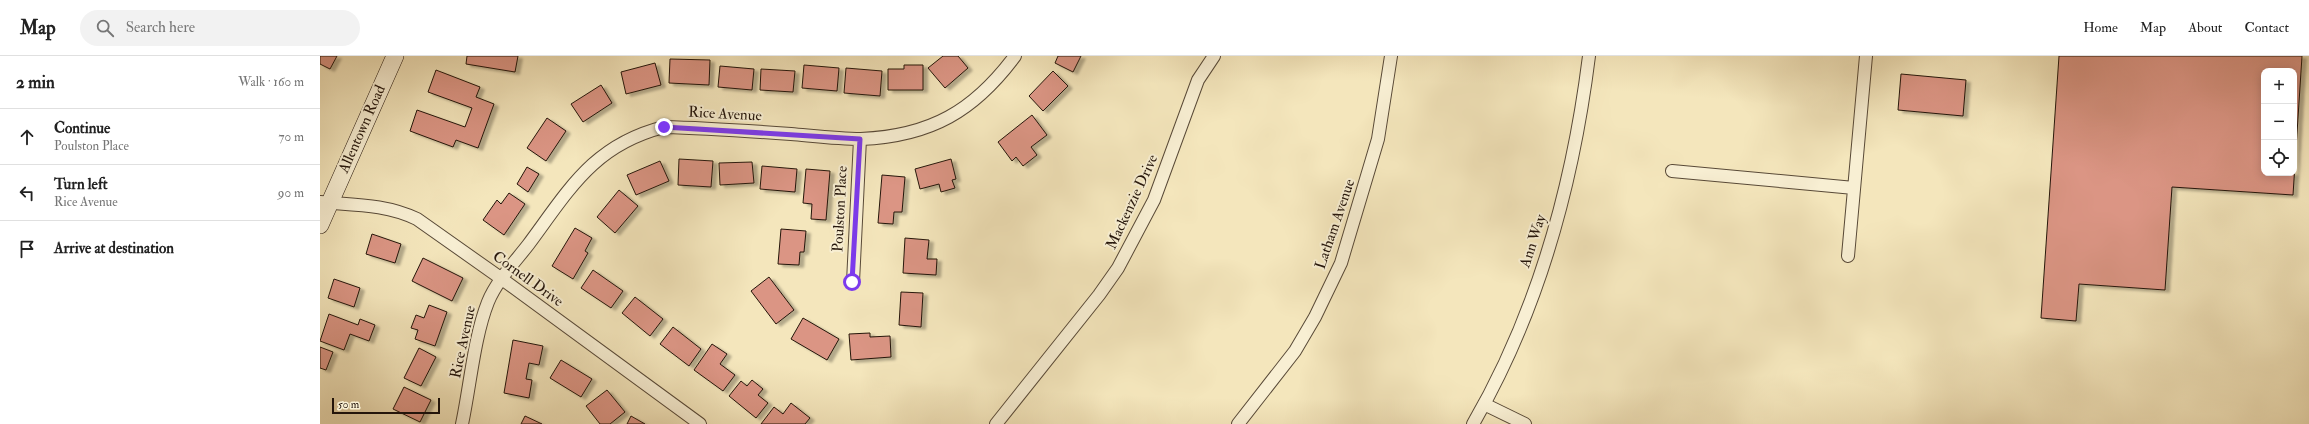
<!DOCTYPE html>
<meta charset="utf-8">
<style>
body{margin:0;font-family:"IM FELL Double Pica",serif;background:#f2f2f2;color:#222}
.controls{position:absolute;right:12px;top:12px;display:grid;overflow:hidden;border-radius:8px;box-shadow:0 2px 10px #0003}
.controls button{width:36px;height:36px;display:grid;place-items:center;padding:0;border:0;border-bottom:1px solid #e0e0e0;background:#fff;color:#222;font:20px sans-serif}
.scale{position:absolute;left:12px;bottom:10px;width:108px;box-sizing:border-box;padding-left:4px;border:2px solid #24150b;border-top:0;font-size:11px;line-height:14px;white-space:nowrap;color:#24150b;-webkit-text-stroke:3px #f8efd3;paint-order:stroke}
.stop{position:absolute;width:12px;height:12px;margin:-9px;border:3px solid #7c3aed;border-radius:50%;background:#fff}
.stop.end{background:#7c3aed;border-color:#fff;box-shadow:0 1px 4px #0008}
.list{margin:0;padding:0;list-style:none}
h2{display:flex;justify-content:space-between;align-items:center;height:52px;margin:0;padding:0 16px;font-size:17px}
h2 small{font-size:13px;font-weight:400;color:#767676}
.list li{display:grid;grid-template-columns:26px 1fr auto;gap:12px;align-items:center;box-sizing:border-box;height:56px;padding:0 16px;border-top:1px solid #e0e0e0}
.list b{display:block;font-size:15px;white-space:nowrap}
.list p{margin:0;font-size:13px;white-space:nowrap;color:#767676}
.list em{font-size:13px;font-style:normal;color:#767676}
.icon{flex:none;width:22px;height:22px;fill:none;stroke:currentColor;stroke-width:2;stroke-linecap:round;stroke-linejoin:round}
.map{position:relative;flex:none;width:1989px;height:368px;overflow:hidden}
header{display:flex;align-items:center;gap:24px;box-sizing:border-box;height:56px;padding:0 20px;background:#fff;border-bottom:1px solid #e0e0e0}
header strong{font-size:19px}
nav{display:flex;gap:22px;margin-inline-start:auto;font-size:14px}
.search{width:280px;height:36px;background:#f2f2f2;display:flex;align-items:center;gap:10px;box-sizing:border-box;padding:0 14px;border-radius:22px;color:#767676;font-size:15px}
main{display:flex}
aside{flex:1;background:#fff}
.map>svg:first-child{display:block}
.building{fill:#db9584;stroke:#24150b;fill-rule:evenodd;filter:url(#shadow)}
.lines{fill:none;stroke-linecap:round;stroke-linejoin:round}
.minor-casing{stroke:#584937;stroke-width:14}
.secondary-casing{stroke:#24150b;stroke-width:18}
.minor{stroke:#f8efd3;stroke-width:12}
.secondary{stroke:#f8efd3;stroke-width:17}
.route{stroke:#7c3aed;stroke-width:5}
.labels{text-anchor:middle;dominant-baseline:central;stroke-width:4;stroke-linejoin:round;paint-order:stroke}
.street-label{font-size:15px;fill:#24150b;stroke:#f8efd3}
</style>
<header>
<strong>Map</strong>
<div class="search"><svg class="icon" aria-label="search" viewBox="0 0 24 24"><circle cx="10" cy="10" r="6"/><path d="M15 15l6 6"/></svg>Search here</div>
<nav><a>Home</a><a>Map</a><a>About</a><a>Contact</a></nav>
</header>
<main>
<aside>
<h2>2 min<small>Walk · 160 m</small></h2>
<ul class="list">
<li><svg class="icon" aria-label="ahead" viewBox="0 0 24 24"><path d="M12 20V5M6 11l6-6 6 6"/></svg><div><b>Continue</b><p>Poulston Place</p></div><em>70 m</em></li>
<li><svg class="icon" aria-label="left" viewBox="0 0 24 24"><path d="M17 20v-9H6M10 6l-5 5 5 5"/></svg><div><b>Turn left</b><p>Rice Avenue</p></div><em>90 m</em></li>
<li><svg class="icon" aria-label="arrive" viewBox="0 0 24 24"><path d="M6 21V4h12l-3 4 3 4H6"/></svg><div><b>Arrive at destination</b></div></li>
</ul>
</aside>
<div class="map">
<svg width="1989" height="368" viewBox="0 0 1989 368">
<defs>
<filter id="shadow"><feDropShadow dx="4.5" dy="2.5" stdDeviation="1" flood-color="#0004"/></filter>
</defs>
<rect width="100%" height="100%" fill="#f4e6bc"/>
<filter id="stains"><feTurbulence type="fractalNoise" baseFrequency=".005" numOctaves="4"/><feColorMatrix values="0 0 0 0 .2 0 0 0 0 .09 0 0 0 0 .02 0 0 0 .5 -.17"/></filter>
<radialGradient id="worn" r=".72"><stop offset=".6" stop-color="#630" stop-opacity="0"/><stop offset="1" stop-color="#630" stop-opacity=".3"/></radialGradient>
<path class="building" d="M0,0H17L10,13L0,8Z
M147,0H198L195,16L146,8Z
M623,0H638L648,12L625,32L608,12Z
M738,0H761L753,16L735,7Z
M1739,0H1982L1973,139L1852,131L1845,234L1759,228L1756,265L1721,262ZM1944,15H1974V117H1944Z
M350,3L390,4L389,29L349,27Z
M335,7L341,29L306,38L301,16Z
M484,9L519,12L517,35L482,32Z
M584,9H603V34H568V13H584Z
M400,10L434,13L432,34L398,31Z
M526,12L562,15L560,40L524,37Z
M441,13L475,15L473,36L440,34Z
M116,14L160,31L156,41L174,48L158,92L136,84L133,91L90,75L97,54L145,71L152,52L108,36Z
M733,15L748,30L723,55L709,40Z
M1581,18L1646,24L1643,60L1578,54Z
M281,29L292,47L263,66L251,48Z
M712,59L727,79L711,91L717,99L703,110L696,101L692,105L678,86Z
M227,62L246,75L226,105L207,92Z
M359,103L393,105L391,131L358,129Z
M631,103L636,123L632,124L635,132L621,136L619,128L600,133L595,113Z
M340,105L349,125L316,139L307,119Z
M432,106L434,127L400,129L399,107Z
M442,110L477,113L475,136L440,133Z
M207,111L219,118L208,136L197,128Z
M486,113L510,115L506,164L491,163L492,148L483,147Z
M562,119L585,121L582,156H574L573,168L558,167Z
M299,134L318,150L295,177L277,161Z
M189,137L205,148L184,179L163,164L177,144L181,148Z
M255,172L272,182L265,195L268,197L253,223L232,210Z
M461,173L486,175L484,196H480L479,209L458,208Z
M52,178L81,188L75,207L46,198Z
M585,182L609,184L607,203H617L616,219L583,217Z
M103,202L143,222L132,245L92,225Z
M273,214L303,235L291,252L261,232Z
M449,221L474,254L456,268L431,235Z
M14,223L40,232L34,251L8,242Z
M581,236L603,237L601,271L579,269Z
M315,241L343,263L330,280L302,257Z
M109,249L127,256L115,290L95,283L98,274L91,272L96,259L104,262Z
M9,258L38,269L40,263L55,269L49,285L30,278L24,294L0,285Z
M483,262L519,283L507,304L471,283Z
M353,271L381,293L369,310L340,288Z
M550,277V281L570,280L571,301L531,304L529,278Z
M193,284L223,290L219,309L209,307L206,323L212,324L209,342L184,337Z
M392,288L407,298L400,308L415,319L403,335L374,314Z
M0,291L13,296L6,314L0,312Z
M99,292L116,301L101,330L84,322Z
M241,304L272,323L261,341L230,322Z
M432,324L443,333L438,339L448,347L436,362L409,340L421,325L427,330Z
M84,331L111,344L100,366L73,353Z
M287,334L305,356L290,368H280L266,350Z
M471,347L490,362L485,368H441L454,351L463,358Z
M205,360L222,368H201Z
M311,360L325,368H307Z"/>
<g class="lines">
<defs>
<path id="minor" d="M1352,115L1534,132
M0,146C34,149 66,148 97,163L182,223L380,368
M1528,200L1546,0
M533,226L540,83
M1164,348L1205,368
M142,368C150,331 154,281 168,246C176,226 194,207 208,189C249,134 273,89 344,71C386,72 429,75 471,78C494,80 518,83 541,83C611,80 654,55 695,0
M676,368L779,239L798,212L834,144L878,24L894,0
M918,368L975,295L995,261L1021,207L1058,83L1071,0
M1153,368C1218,256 1253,128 1269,0"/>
<path id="secondary" d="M0,169L75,0"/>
</defs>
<use href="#minor" class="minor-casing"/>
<use href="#secondary" class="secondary-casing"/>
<use href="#minor" class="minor"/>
<use href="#secondary" class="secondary"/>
</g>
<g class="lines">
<path class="route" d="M344,71L540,83L532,226"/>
</g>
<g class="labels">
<g class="street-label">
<text transform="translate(405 58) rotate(3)">Rice Avenue</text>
<text transform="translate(42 73) rotate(-66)">Allentown Road</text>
<text transform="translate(812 146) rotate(-65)">Mackenzie Drive</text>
<text transform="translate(520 153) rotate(-87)">Poulston Place</text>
<text transform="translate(1015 168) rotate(-71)">Latham Avenue</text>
<text transform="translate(1213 185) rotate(-72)">Ann Way</text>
<text transform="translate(208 223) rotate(36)">Cornell Drive</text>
<text transform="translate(143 286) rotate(-78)">Rice Avenue</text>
</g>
</g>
<rect width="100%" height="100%" filter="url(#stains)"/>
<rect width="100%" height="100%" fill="url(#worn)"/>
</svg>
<div class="controls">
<button>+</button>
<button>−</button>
<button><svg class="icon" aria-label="locate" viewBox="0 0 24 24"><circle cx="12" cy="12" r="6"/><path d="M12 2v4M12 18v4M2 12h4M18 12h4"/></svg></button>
</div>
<div class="scale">50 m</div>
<div class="stop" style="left:532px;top:226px"></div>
<div class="stop end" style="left:344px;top:71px"></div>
</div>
</main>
